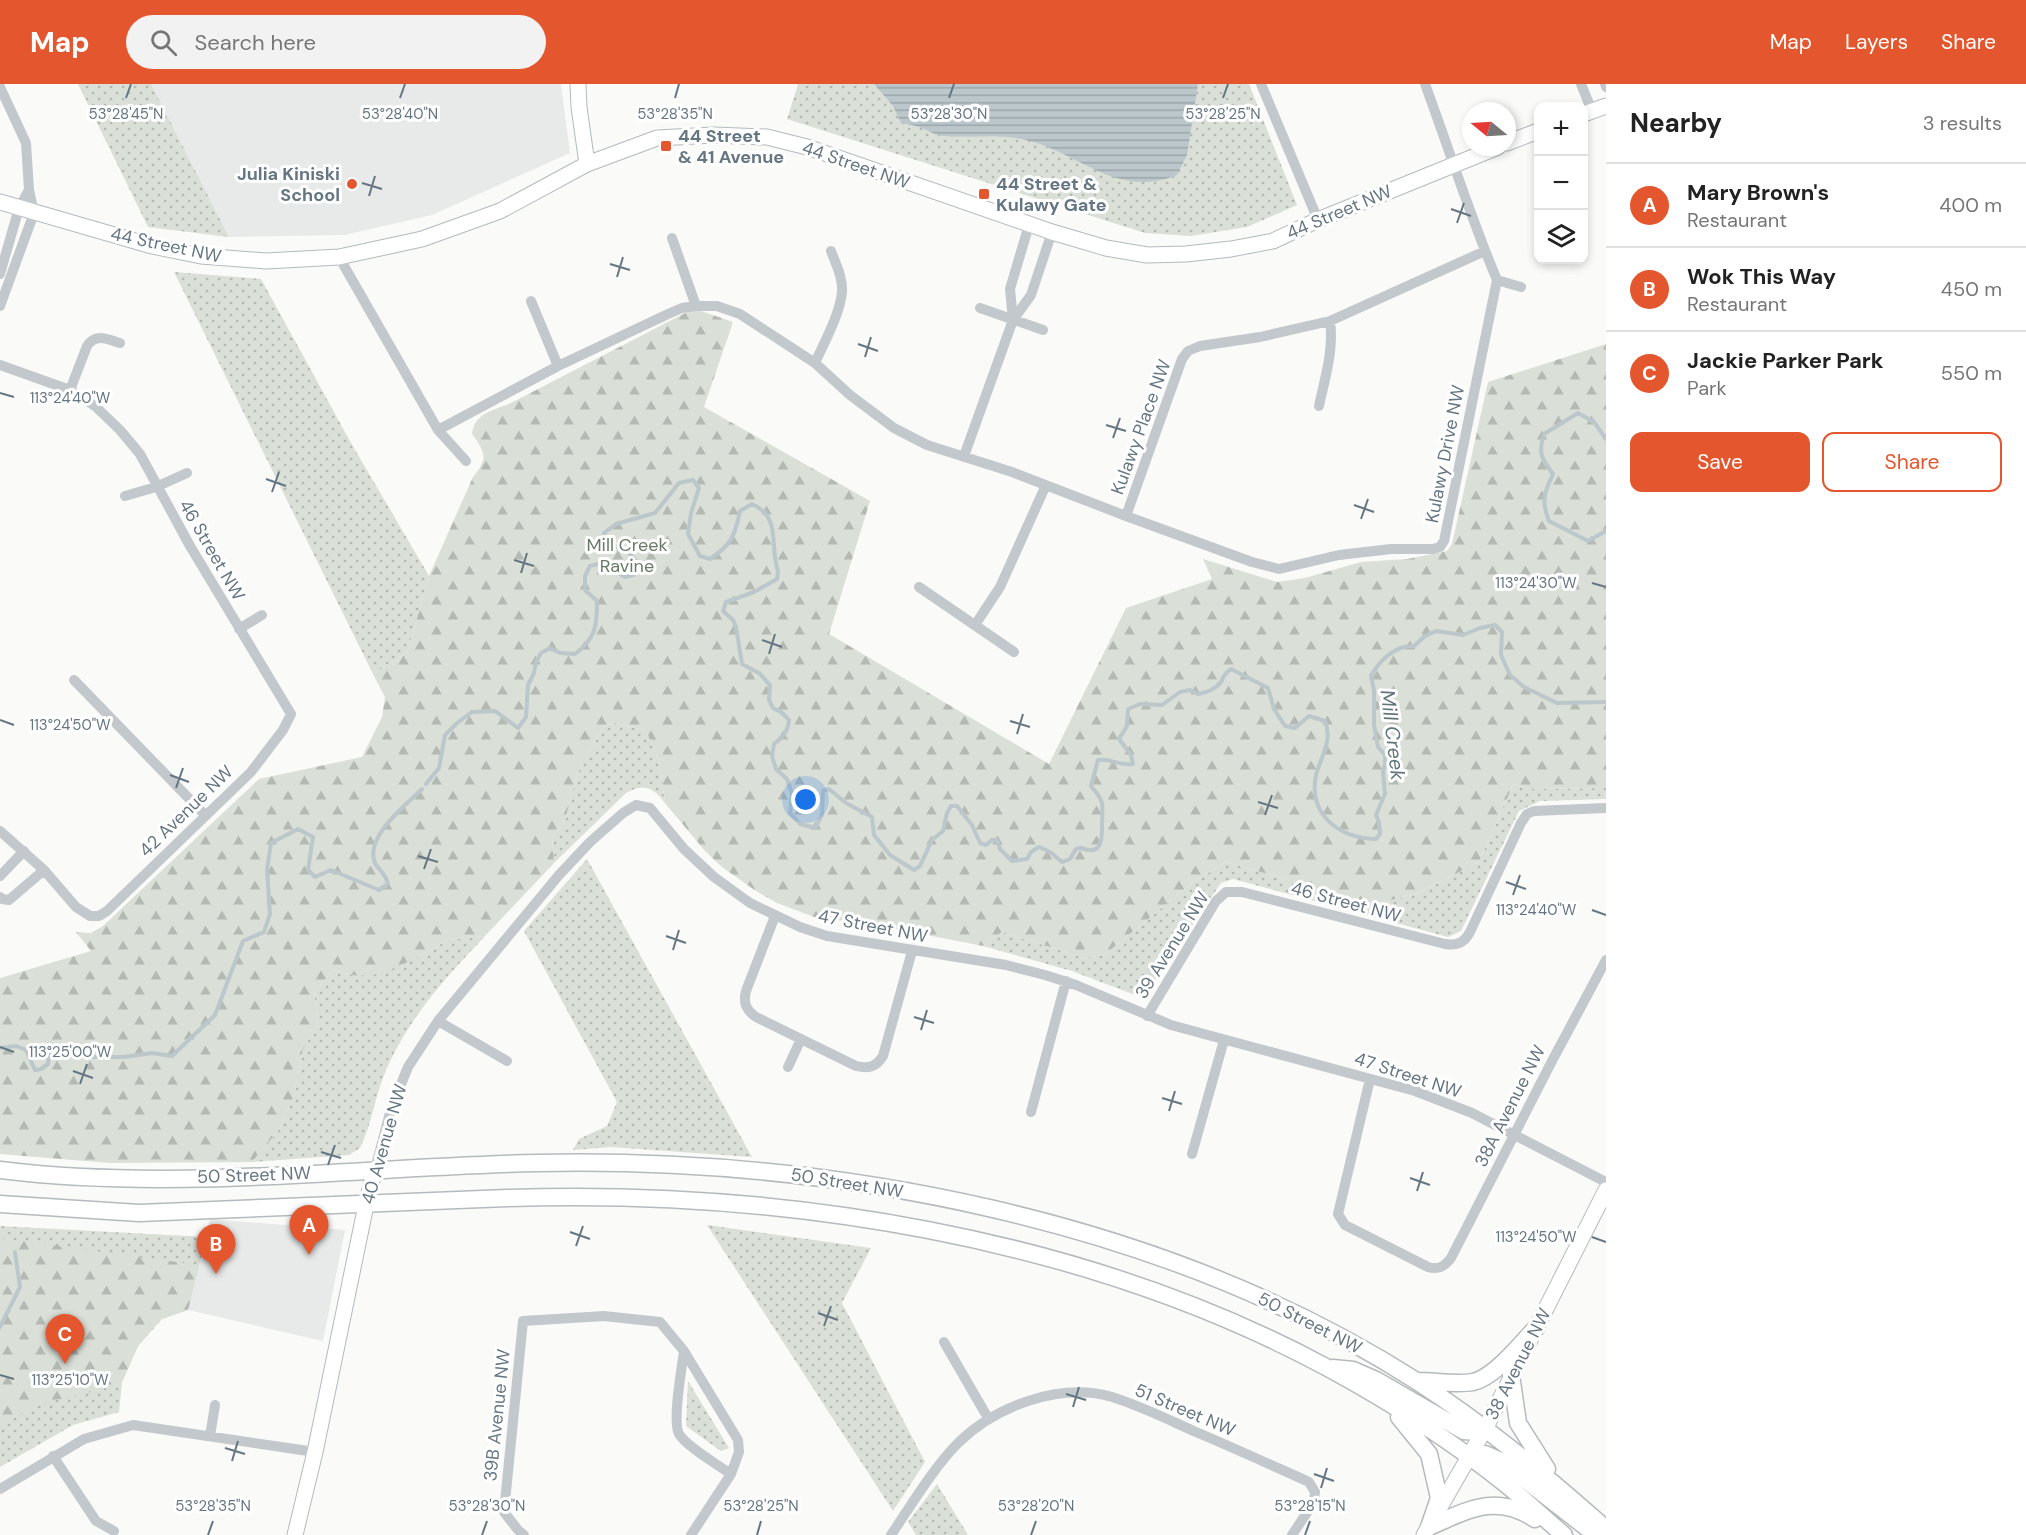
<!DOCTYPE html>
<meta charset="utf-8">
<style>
body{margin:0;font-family:"DM Sans",sans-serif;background:#f2f2f2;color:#222}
.controls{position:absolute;right:18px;top:18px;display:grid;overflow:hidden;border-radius:12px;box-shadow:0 3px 9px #0003}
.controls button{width:54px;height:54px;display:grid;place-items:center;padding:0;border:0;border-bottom:2px solid #e0e0e0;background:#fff;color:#222;font:30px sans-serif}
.compass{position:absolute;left:1462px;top:18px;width:54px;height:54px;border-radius:50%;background:#fff;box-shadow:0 3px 9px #0003;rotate:288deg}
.you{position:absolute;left:806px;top:716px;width:21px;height:21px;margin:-15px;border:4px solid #fff;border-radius:50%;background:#1a73e8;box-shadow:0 0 0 9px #1a73e833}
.badge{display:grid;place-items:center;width:39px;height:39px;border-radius:50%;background:#e4572e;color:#fff;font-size:20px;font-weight:700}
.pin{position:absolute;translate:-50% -50px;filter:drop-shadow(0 2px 3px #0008)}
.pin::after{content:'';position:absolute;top:32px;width:21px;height:18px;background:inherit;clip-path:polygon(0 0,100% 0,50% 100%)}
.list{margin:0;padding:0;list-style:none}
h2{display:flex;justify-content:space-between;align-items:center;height:78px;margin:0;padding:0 24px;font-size:26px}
h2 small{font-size:20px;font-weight:400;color:#767676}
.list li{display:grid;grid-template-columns:39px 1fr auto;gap:18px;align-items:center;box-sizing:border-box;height:84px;padding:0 24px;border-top:2px solid #e0e0e0}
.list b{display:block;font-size:22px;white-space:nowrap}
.list p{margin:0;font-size:20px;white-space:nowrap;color:#767676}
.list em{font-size:20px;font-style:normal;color:#767676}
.actions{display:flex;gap:12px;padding:18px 24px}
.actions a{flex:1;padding:14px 0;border:2px solid #e4572e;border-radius:12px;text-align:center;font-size:21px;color:#e4572e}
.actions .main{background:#e4572e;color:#fff}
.icon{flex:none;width:33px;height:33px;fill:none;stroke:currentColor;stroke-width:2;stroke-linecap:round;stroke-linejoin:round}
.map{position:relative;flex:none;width:1606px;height:1451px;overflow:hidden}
header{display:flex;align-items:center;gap:36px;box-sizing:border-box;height:84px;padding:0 30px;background:#e4572e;color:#fff}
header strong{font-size:28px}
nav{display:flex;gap:33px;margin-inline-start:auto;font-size:21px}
.search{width:420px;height:54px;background:#f2f2f2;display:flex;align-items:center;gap:15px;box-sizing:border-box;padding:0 21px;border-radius:33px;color:#767676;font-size:22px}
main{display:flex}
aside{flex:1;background:#fff}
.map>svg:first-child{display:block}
.built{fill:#e8e9e9}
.green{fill:url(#green-dots)}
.forest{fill:url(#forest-firs)}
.water{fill:url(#water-rules)}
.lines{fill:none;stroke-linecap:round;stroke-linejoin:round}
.stream{stroke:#bbc7cb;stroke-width:4}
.secondary-casing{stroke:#b3babf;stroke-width:17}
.primary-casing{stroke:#b5babe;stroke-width:19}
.street{stroke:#c3c8cc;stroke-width:10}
.secondary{stroke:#fff;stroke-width:15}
.primary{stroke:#fff;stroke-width:16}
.ticks{fill:none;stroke:#657683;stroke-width:2}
.poi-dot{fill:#e4572e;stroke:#fff;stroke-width:2}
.labels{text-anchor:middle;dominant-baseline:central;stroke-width:6;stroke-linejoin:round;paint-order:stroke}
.poi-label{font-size:18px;font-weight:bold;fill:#657683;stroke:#fff;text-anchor:start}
.street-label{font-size:18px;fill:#657683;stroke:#fff}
.park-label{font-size:18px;fill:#687a64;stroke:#fff}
.water-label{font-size:20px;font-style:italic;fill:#60757c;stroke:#fff}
.ticks-label{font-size:15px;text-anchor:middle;fill:#657683;stroke:#fff;stroke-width:6;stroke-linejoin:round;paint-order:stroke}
</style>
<header>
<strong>Map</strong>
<div class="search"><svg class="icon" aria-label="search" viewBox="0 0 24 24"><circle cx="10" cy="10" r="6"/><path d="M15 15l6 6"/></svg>Search here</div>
<nav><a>Map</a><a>Layers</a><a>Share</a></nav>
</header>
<main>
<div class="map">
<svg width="1606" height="1451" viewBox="0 0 1606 1451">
<defs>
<pattern id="green-dots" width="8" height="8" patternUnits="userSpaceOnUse" patternTransform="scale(1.5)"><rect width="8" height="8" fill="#dadfd7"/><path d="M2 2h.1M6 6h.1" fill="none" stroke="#b4b9b4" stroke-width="1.8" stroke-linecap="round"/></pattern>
<pattern id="forest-firs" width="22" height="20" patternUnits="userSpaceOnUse" patternTransform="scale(1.5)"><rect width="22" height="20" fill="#dadfd7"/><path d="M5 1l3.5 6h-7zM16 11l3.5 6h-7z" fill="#b4b9b4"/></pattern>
<pattern id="water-rules" width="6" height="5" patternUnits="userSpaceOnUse" patternTransform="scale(1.5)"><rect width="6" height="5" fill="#bbc7cb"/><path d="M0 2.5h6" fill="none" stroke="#9ca6aa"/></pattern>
</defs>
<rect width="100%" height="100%" fill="#fafaf8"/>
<path class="built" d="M151,0H561L570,69L432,131L344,151L229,153Z
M210,1135L345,1146L323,1257L188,1226Z"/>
<path class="green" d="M78,0H151L229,153L148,143Z
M798,0H1249L1297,121L1247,143L1191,152L1145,149L787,35Z
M174,188L261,195L351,359L429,492L407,569L373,590Z
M616,639L646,647L659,676L665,719C652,703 645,699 626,709L554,779L552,752L564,739L578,688L601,647L607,641Z
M1513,701L1530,705L1606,704V715L1540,717L1519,727L1461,847L1448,853L1233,795L1221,799L1143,914L1072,887L983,862L1002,848L1085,874L1104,871L1192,799L1226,778L1374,821L1420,808L1479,778Z
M587,775L752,1073L611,1063L573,1066L579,1055L607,1042L617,1018L524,847Z
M485,852C445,894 404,939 383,994C374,1017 371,1042 360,1064L349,1071L252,1078L278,1047L294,1012L303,964L318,941L314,907L334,886L357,892L414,875L448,856Z
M707,1141L871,1164L842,1219L925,1378L893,1427Z
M0,1142L206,1153L188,1226L162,1235L138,1262L122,1298L119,1328L73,1341L0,1383Z
M688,1297L729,1364L721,1367L686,1342Z
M937,1400L968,1451H916L908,1438Z"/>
<path class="forest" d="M689,227H701L733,238L704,323L870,417L829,550L1049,680L1126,524L1212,495L1203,475L1277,498L1305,494L1361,478L1407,475L1447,467L1452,460L1488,298L1606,260V704L1530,705L1513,701L1479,778L1420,808L1374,821L1226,778L1192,799L1104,871L1085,874L1002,848L983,862L875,841L814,833L777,819L756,807L722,783L705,767L665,719L659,676L646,647L616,639L607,641L601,647L578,688L564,739L552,752L554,779L485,852L448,856L414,875L381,890L357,892L334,886L314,907L318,941L303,964L294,1012L278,1047L252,1078L110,1079L0,1070V894L91,867L76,848L91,849L103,842L259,695L362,673L382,633L385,613L373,590L407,569L429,492L473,393C488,375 486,369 472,350C474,329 494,326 511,319Z
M0,1154L199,1181L188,1226L161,1235L138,1262L122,1298L100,1306L38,1320L0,1342Z"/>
<path class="water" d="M874,0H1198L1187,71L1177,91C1115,116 1079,67 1022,55C997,50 970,54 945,52C936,52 928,46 919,43C913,41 907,40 901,39L893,22Z"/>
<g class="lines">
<path class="stream" d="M1606,355L1594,338L1578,329L1544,350C1538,369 1541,374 1553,390C1544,409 1541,417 1549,437L1588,457L1606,447
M426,700L439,684L445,651L457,639L472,628L495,627L518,644L526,633L528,601L534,589L536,578L541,569L550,564L560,569L575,570C596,554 597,542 597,517L585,506V492L590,482L602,479L625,493L634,491L638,479L629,469L606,457L604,449L616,440L655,429L679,399L693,396L699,404L691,429L688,450L700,472L710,475C731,461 735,452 740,427L752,420C782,433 769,461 778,487L777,495L754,508L726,518L723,527L733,536L736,543L742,580L759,589L770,601L769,616L773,624L781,628L789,636C788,648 782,654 774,660L772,672L776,685L787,695L792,710L790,729L800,740L815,744L822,731L823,707L829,705L846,719L872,733L874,751L890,771L914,786L920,782L932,756L943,747L947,729L951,722H957L972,741L980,759L986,761L992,756H997L1000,765L1012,777L1027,775L1031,768L1039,763L1050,768L1062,778L1070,775L1076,765L1081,764C1100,771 1102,760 1102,743C1102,735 1103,727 1102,719C1101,713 1095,707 1091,702L1098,676C1112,674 1117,682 1133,680L1131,671L1119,655L1127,642L1128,625L1140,620L1162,621L1180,608L1190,606L1198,610C1207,608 1215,606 1221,598C1224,592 1225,589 1231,585L1268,604L1274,625L1285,642L1295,644L1309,632L1325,637C1333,657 1321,672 1316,691C1308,731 1339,754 1376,755L1380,750L1379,738L1376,731L1385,710L1383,688L1385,680V671L1378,663L1374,641V606L1371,592C1379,577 1395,561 1414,562L1425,552L1436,547L1463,551L1480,544L1495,541L1502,548L1501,571L1510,591L1524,603L1557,619L1606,618
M0,964L16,962L26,966L35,986L41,985L48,980L49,967L57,962L83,973H124L152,969L172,972L215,931L243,857L264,848L270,830L267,786L271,759L298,745L313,753L308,786L315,793L331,786L379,806L388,800C385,787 376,785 374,776C367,751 406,721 422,705
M0,1243L20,1203L15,1168"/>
<defs>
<path id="secondary" d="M578,0L579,23L587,80
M1584,30L1606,22
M1507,59L1538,47
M0,118L152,162L201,172L266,177L339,173L422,155L500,127L587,80L657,54L714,51L767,53L807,63L1052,148L1106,164L1147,171L1186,170L1231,165L1273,157L1318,136L1498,63
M295,1451L315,1368L366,1121L375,1085
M1424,1451L1486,1343L1606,1106"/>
<path id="primary" d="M0,1086C178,1108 358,1083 537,1079C835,1073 1164,1135 1418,1298C1485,1341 1546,1392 1606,1445
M0,1120L139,1129L507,1114C782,1105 1082,1152 1326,1283C1389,1317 1452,1357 1508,1402C1527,1418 1545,1435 1564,1451
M1333,1284L1353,1286L1376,1296L1464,1347L1477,1348L1486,1343
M1511,1291L1518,1339L1547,1385
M1417,1297C1435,1297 1456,1301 1473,1298C1495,1293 1520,1260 1536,1244
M1399,1333L1429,1370L1439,1414L1429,1443
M1470,1374L1485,1370L1501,1377L1596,1451
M1429,1443C1468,1426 1496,1409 1535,1435"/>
</defs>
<use href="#secondary" class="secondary-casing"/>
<use href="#primary" class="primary-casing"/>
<path class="street" d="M1261,0L1318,136
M1581,0L1592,27
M1605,0L1606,3
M0,3L26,59L29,106L34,129L0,222
M672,154L696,222
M339,173L438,346L466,377
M0,190L19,124L29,106
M1497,196L1521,203
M531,217L558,282
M980,224L1043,246
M1013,236L1010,205L1029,141
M815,279C824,259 840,230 842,208C843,194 836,180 831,167
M0,281L70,306L95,322L120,346L140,370L190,462L291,630L283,646L251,688L107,827L99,832H90L76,823L44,786L0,747
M70,306L87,262C96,249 107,255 120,259
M1319,322C1325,294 1334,266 1330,237
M438,346L558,282L668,230L682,224L696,222H717L740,230L815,279L850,311L894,344L927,361L1012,388L1126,432L1252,478L1279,485L1339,471L1391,465H1433L1440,463L1444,457L1497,196C1470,132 1449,65 1425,0
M964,372L1013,236L1031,211L1052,148
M125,412L156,403L187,389
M1126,432L1182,275L1188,267L1200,262L1260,253L1330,237L1485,167
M919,503L1014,568
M975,541L1000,503L1046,401
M239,545L262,531
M74,596L205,731
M0,792L24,767
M0,813L2,815L9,816L44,786
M775,832L746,907C743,919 746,926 756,933L856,982C869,985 876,983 883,972L912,867
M1147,932L1216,817L1226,808H1242L1445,860C1457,862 1464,859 1470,848L1521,739L1527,730L1534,727L1606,724
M438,937L507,977
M788,983L801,955
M1370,995L1338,1130L1345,1141L1428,1183C1438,1186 1444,1183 1451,1174L1552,977L1606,876
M1031,1028L1066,897
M1192,1070L1224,956
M375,1085L391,1025L408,983L438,937L559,791L590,758L623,729L636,721L650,724L684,765L714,793L750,819L800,843L827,852L1006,881L1045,891L1076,901L1171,941L1415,1007L1472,1029L1606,1098
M944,1258L988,1334
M684,1267C682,1283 672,1337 679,1350C686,1362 718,1381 731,1390
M210,1352L215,1321
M53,1372L96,1437L114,1447
M0,1405L84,1355L133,1341L315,1368
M524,1451L518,1446L504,1428L523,1237L604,1232L660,1238L684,1267L738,1356L739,1368L731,1390L691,1451
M891,1451C910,1423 934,1383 958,1359C996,1322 1060,1298 1112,1313C1141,1322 1169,1336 1196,1348C1234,1364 1271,1381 1309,1398L1315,1408L1314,1418L1292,1451"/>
<use href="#secondary" class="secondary"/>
<use href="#primary" class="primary"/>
</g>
<path class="ticks" d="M126,14L131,0M400,14L405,0M675,14L679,0M949,14L954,0M1223,14L1228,0M362,99L382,105M369,112L375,92M1451,125L1471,132M1457,139L1464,119M610,180L630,186M617,193L623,173M858,260L878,267M865,273L871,253M0,309L14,313M1106,341L1126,347M1113,354L1120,334M266,395L286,402M272,408L279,388M1354,421L1374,428M1361,435L1368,415M514,476L534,482M521,489L527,469M1592,499L1606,503M762,556L782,563M769,570L775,550M0,636L14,641M1010,637L1030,643M1017,650L1023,630M170,691L189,698M176,704L183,684M1258,718L1278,724M1265,731L1272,711M418,772L438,778M424,785L431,765M1506,798L1526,805M1513,811L1520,791M1592,826L1606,831M666,852L686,859M673,866L679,846M914,933L934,939M921,946L927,926M0,963L14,968M73,987L93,994M80,1000L87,980M1162,1014L1182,1020M1169,1027L1175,1007M321,1068L341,1074M328,1081L335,1061M1410,1094L1430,1101M1417,1107L1423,1088M570,1148L590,1155M1592,1153L1606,1158M576,1162L583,1142M818,1229L838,1236M824,1242L831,1222M0,1291L14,1295M1066,1310L1086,1316M1073,1323L1079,1303M225,1364L245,1370M232,1377L238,1357M1314,1390L1334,1397M1321,1404L1327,1384M208,1451L213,1437M482,1451L487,1437M757,1451L761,1437M1031,1451L1036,1437M1305,1451L1310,1437"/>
<g class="poi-dot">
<rect x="660" y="56" width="12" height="12" rx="3"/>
<circle cx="352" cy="100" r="6"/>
<rect x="978" y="104" width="12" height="12" rx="3"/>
</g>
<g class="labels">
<g class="poi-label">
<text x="678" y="52">44 Street<tspan x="678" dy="21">&amp; 41 Avenue</tspan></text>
<text x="340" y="90" text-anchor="end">Julia Kiniski<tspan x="340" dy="21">School</tspan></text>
<text x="996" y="100">44 Street &amp;<tspan x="996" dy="21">Kulawy Gate</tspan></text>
</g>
<g class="street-label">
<text transform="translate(856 81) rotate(19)">44 Street NW</text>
<text transform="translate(1339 128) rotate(-23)">44 Street NW</text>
<text transform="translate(166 161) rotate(12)">44 Street NW</text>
<text transform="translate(1141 343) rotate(-70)">Kulawy Place NW</text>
<text transform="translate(1445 370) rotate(-79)">Kulawy Drive NW</text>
<text transform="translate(212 466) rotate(60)">46 Street NW</text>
<text transform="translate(186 727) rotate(-44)">42 Avenue NW</text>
<text transform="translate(1346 818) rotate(15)">46 Street NW</text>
<text transform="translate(873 842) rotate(11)">47 Street NW</text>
<text transform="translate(1172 861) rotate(-58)">39 Avenue NW</text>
<text transform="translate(1408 991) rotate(18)">47 Street NW</text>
<text transform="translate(1510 1022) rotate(-63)">38A Avenue NW</text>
<text transform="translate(384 1060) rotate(-74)">40 Avenue NW</text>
<text transform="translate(254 1091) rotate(-2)">50 Street NW</text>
<text transform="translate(847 1099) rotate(9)">50 Street NW</text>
<text transform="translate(1310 1239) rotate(27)">50 Street NW</text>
<text transform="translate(1518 1280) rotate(-63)">38 Avenue NW</text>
<text transform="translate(1185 1326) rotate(23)">51 Street NW</text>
<text transform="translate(497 1331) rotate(-84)">39B Avenue NW</text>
</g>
<g class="park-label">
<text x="627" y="461">Mill Creek<tspan x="627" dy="21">Ravine</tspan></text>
</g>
<g class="water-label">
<text transform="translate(1393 651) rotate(83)">Mill Creek</text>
</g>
</g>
<g class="ticks-label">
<text x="126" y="35">53°28'45"N</text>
<text x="400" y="35">53°28'40"N</text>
<text x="675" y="35">53°28'35"N</text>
<text x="949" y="35">53°28'30"N</text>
<text x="1223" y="35">53°28'25"N</text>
<text x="70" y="319">113°24'40"W</text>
<text x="1536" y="504">113°24'30"W</text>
<text x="70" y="646">113°24'50"W</text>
<text x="1536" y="831">113°24'40"W</text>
<text x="70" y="973">113°25'00"W</text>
<text x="1536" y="1158">113°24'50"W</text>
<text x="70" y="1301">113°25'10"W</text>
<text x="213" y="1427">53°28'35"N</text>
<text x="761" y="1427">53°28'25"N</text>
<text x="1036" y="1427">53°28'20"N</text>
<text x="1310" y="1427">53°28'15"N</text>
<text x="487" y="1427">53°28'30"N</text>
</g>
</svg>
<div class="controls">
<button>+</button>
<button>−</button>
<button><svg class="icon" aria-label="layers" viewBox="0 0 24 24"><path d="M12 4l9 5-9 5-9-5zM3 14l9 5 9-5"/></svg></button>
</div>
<svg class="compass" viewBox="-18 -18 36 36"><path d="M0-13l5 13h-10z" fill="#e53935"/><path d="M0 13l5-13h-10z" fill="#767676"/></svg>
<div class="you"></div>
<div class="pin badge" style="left:309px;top:1171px">A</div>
<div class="pin badge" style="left:216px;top:1190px">B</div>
<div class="pin badge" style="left:65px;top:1280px">C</div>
</div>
<aside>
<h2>Nearby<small>3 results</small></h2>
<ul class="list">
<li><span class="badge">A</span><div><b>Mary Brown's</b><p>Restaurant</p></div><em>400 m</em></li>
<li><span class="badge">B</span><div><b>Wok This Way</b><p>Restaurant</p></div><em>450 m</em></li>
<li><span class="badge">C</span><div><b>Jackie Parker Park</b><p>Park</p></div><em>550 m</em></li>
</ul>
<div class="actions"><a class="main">Save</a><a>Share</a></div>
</aside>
</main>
